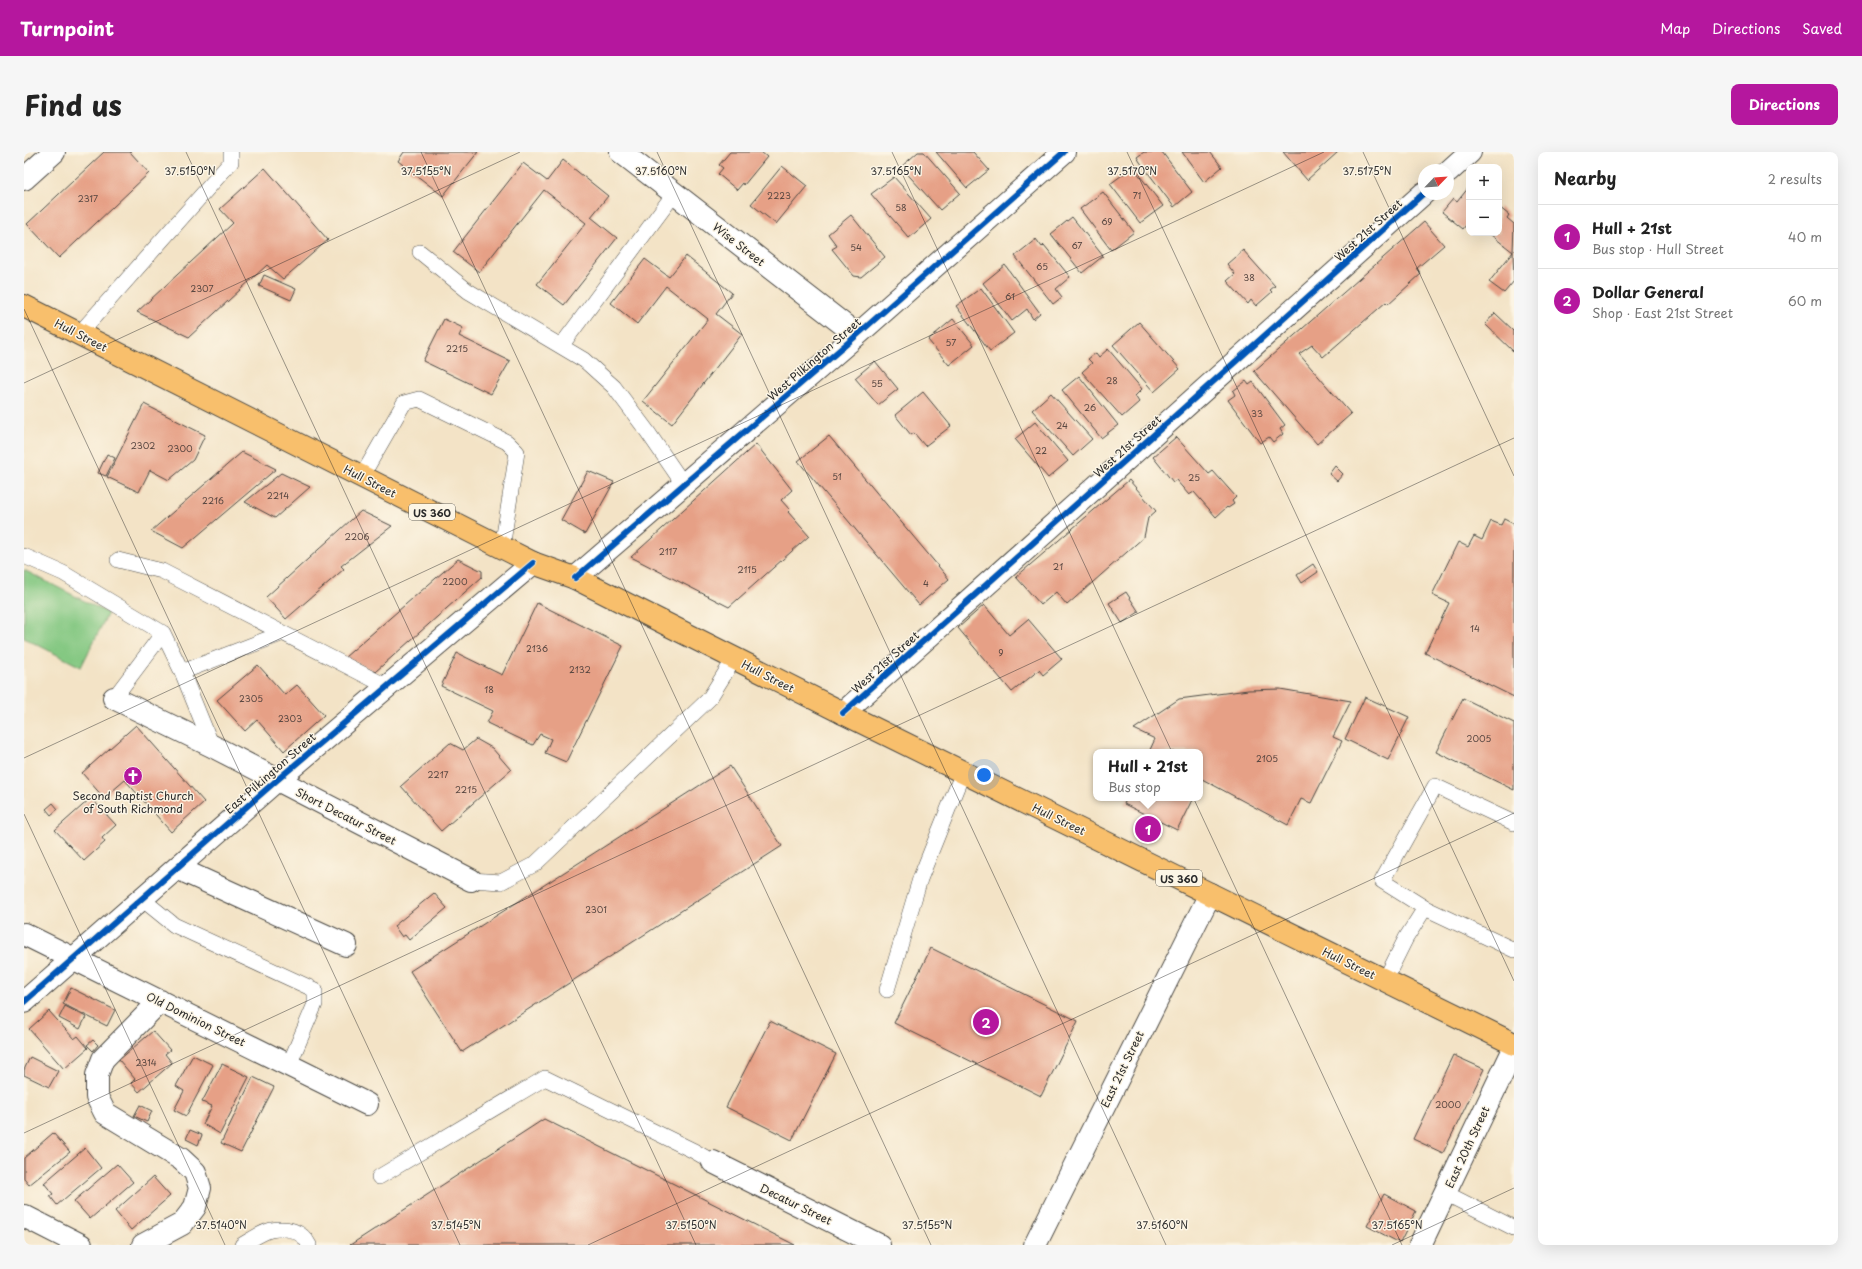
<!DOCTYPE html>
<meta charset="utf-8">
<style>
body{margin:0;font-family:"Playpen Sans",sans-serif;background:#f6f6f6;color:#222}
.controls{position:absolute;right:12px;top:12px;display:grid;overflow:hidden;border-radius:8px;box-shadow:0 4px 16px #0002}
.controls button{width:36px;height:36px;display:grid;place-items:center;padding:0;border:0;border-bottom:1px solid #e0e0e0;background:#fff;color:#222;font:20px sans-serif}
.compass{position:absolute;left:1394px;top:12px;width:36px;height:36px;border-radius:50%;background:#fff;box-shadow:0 4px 16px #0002;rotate:65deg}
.you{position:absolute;left:960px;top:623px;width:14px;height:14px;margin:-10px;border:3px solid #fff;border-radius:50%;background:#1a73e8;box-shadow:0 0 0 6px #1a73e833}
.badge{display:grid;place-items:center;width:26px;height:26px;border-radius:50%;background:#b5179e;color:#fff;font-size:13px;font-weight:700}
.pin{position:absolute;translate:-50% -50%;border:2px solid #fff;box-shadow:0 1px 4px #0006}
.popup{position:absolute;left:1069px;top:597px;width:110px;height:52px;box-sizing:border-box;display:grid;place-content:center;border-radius:8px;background:#fff;filter:drop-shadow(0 1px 3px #0005);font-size:13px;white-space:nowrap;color:#767676}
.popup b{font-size:15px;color:#222}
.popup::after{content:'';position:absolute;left:50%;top:100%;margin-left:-8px;border:8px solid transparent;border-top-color:#fff}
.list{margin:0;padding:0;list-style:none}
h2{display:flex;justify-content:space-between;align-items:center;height:52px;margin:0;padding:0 16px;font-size:17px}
h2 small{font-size:13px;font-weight:400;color:#767676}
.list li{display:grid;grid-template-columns:26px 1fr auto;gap:12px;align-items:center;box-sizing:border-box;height:64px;padding:0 16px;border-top:1px solid #e0e0e0}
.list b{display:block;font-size:15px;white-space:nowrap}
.list p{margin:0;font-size:13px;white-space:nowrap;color:#767676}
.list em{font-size:13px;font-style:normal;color:#767676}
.map{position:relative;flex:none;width:1490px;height:1093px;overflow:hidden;border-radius:8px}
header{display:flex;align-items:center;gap:24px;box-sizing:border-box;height:56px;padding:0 20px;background:#b5179e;color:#fff}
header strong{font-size:19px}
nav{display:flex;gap:22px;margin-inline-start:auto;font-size:14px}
.intro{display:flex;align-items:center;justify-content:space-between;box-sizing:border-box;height:96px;padding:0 24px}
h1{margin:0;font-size:28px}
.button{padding:10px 18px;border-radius:8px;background:#b5179e;color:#fff;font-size:14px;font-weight:700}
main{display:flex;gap:24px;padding:0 24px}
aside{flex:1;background:#fff;border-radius:8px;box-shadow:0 4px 16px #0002}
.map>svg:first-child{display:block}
.green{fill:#84c882;stroke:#587a56}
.building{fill:#e6a086}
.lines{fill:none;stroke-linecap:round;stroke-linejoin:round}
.lane-casing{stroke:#494742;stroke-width:16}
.street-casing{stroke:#494742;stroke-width:24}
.primary-casing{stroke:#494742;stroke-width:24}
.lane{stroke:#fff;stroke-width:15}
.street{stroke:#fff;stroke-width:22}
.primary{stroke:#f8bf6c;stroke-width:22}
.cycleway-casing{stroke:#fcf5e5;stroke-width:8}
.cycleway{stroke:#0057b8;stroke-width:6}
.ticks{fill:none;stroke:#2b2b2b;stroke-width:1;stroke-opacity:0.45}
.labels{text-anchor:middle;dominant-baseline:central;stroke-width:3;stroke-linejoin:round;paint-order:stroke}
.number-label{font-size:9px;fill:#5a4842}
.shield{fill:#fcf5e5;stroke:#6a6863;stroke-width:1}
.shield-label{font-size:10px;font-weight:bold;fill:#2b2b2b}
.street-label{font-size:11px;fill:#2b2b2b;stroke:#fcf5e5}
.poi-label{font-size:11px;fill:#2b2b2b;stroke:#fcf5e5}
.ticks-label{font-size:10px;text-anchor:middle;fill:#2b2b2b;stroke:#fcf5e5;stroke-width:3;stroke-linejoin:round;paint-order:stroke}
</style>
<header>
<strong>Turnpoint</strong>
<nav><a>Map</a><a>Directions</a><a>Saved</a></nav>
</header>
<div class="intro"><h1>Find us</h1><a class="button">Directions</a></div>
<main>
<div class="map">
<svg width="1490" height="1093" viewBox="0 0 1490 1093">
<rect width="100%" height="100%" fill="#fcf5e5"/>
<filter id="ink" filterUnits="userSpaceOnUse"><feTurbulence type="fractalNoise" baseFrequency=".025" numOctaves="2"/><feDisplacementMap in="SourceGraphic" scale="8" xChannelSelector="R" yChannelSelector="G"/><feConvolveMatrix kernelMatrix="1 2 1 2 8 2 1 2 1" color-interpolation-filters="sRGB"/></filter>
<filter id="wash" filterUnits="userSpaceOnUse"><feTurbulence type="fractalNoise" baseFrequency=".012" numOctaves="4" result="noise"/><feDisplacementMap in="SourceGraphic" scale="16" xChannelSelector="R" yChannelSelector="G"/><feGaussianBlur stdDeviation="0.9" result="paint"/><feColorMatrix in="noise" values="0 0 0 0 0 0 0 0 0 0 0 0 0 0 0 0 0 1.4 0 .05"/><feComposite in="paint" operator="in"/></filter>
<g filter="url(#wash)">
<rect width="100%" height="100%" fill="#f3e3c6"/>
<path class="green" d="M0,418L84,461L57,515L0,486Z"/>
<g id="blocks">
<path class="building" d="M80,0H106L125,21L35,106L3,72Z
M380,0H454L419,44L374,9Z
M706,0H737L743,5L720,33L719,31L713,38L694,22L699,16L695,13Z
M894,0H900L936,41L916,58L877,15Z
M912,0H949L965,18L943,36Z
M1120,0H1138L1168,40L1150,55L1116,10L1113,5Z
M1158,0H1186L1198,15L1180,30Z
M1259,0H1314L1283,28Z
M539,8L584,44L567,65L593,86L540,153L513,132L562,71L520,38L455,120L429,100L499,11L523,29Z
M758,14L783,34L752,72L727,52Z
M1109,15L1139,54L1116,71L1086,32Z
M241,16L304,88L259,127L243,113L165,185L113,160L207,73L209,71L196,57Z
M870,25L907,67L885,86L847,42Z
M1445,35V69L1439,77L1418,60L1429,47L1433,50Z
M1079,40L1110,80L1087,98L1056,57Z
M1475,55L1485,63L1483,66L1490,72L1489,100L1467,83L1469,81H1475Z
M827,63L861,105L837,125L830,124L808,97L813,94L804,82Z
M1048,65L1079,104L1058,121L1027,82Z
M1400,70L1420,93L1393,116L1397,122L1364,152L1362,150L1299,205L1288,193L1275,202L1327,262L1293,292L1230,219Z
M1012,87L1018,95L1020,93L1046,125L1032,137L1038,145L1029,152L991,104Z
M1219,98L1251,134L1246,138L1248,140L1232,154L1227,148L1224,152L1203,129L1211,122L1203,112Z
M1489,100L1490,129L1480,141L1465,130Z
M662,104L708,141L692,162L718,182L648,272L619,249L684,167L642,134L613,172L587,151L621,107L645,125Z
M981,113L1016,161L1009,167L1003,157L988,169L959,131Z
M240,123L272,137L267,148L235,134Z
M957,136L990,181L966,199L932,154Z
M1471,161L1490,179V200L1461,172Z
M420,167L439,176L435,184L486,209L467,242L399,209Z
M929,167L950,193L925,213L904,188Z
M1115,170L1156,217L1130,240L1089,193Z
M1084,197L1118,237L1111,244L1115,250L1098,265L1058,220L1068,211L1064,207L1072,201L1075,205Z
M851,209L874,237L854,253L831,226Z
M1055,224L1094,273L1077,286L1038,238Z
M1222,229L1225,233L1229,230L1261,273L1256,277L1259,282L1249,290L1245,285L1236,291L1204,248L1211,243L1209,239Z
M899,240L927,274L901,294L890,281L887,283L871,263Z
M1027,241L1068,287L1049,304L1008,258Z
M120,252L181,283L169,308L145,328L126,318L115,340L83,325Z
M1011,270L1044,309L1024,326L991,287Z
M805,284L925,427L895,453L774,309Z
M1152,285L1185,322L1189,319L1212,345L1208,349L1210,352L1204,356L1203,355L1192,365L1170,340L1165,343L1152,328L1149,330L1129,305Z
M732,292L768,338L757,348L766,358L764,360L785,384L705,455L607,405Z
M218,300L252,317L159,396L127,379Z
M83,302L91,306L82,324L74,321Z
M1311,314L1319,322L1313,329L1305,322Z
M564,319L590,330L561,382L537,368Z
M257,321L286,335L251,366L221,350Z
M1105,328L1132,359L1124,366L1120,385L1043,453L1032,440L1017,453L992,425Z
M337,359L368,374L317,414L320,417L262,467L242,445Z
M1480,367L1490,372V545L1401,501L1425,451L1408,443L1434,390L1444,395L1450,384L1458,388L1467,369L1477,373Z
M434,407L458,419V425L351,520L321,505Z
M1289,412L1294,420L1278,431L1273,423Z
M1102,440L1115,460L1098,471L1085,451Z
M513,451L599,494L542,610L521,601L527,587L516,582L509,593L490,584L463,571L469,559L417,534L433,501L478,523Z
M960,453L985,483L1004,467L1038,507L1019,523L1015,518L988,540L934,476Z
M234,513L261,543L273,533L300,563L260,599L233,568L221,579L193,548Z
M1256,537L1327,549L1309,585L1318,589L1287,651L1277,647L1264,673L1178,627L1176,631V600H1125L1131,587L1110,577L1155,547L1224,538Z
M1341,545L1385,565L1364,608L1321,587Z
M1439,546L1490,571V638L1412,600Z
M112,573L180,650L147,680L101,628L80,646L58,621Z
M452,587L468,596L487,618L417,679L377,634L426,591L439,598Z
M706,614L758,694L438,900L386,819Z
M67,646L92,673L78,686L81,690L60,709L31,678Z
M1103,646H1169L1153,678L1100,652Z
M29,651L34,657L27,663L22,657Z
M410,741L423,756L385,788L381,783L378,785L370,774Z
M907,796L1054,869L1017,944L870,871Z
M47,836L91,858L83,874L39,852Z
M41,854L62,865L56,877L35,866Z
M25,859L50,887L54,884L64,896L40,917L5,877Z
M746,869L812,902L768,988L702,955Z
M129,879L146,898L141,902L148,911L115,940L107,931L111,927L95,908Z
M69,888L74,893L69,899L63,893Z
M169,903L189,913L162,964L150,958L160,939L152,934Z
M1429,903L1460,917L1419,1001L1389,987Z
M6,905L34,919L25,935L0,923V918Z
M198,912L225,925L196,982L179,972L188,954L178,950Z
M229,925L250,935L217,1000L197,991Z
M116,953L128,959L123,970L110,964Z
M520,967L652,1033L771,1093H326Z
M166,978L178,983L174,993L162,987Z
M29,981L46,1000L5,1033L0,1027V1006Z
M61,996L77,1016L33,1053L26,1044L29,1042L20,1031Z
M93,1012L109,1030L66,1067L50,1049Z
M129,1025L146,1044L107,1078L91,1059Z
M1360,1042L1392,1059L1376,1091L1343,1074Z"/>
</g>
</g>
<g filter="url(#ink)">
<use href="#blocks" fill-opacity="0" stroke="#494742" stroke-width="1"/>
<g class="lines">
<defs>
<path id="lane" d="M396,100L444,139L560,208L590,235L623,279L660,333
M55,182L207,10V0
M537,194L650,42
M338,324L380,251L395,247L483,290L493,300L478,396
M0,404L39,421L139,481L158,520L188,594
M94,408L138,419L362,534
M158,520L259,481
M90,546L139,481
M447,728L477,730L511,712L685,547L710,507
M118,747L150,773L291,838V852L265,913
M1401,756L1358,729L1411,634L1490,671
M1361,828L1382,786L1401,756L1490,798
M863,838L896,727L939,620
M355,1025L521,926L670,999L689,1010
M1421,1041L1490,1076
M218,1093C227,1088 238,1080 247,1078C262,1075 278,1078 285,1093"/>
<path id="street" d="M597,0L833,183
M1424,20L1446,0
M0,27L30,0
M551,426L833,183L1040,0
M90,546L188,594L447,728
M819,561L1400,41
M153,716L322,793
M0,782L343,952
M0,850L253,628L509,411
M689,1010L855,1093
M0,1064L57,1093
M119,1093L158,1072L171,1055L176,1036L171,1020L157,1007L81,961L73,945V923L79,907L136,849
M1011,1093L1186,742
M1396,1093L1490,897"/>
<path id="primary" d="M0,154L509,411L551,426L819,561L1490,892"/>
</defs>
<use href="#lane" class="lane-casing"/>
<use href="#street" class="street-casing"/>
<use href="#primary" class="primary-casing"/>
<use href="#lane" class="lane"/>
<use href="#street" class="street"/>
<use href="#primary" class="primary"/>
<defs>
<path id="cycleway" d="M551,426L833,183L1040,0
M819,561L1400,41
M0,850L253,628L509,411"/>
</defs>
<use href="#cycleway" class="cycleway-casing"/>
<use href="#cycleway" class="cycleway"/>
</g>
</g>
<path class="ticks" d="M162,0L672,1093M397,0L907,1093M633,0L1142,1093M868,0L1378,1093M1103,0L1490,829M1339,0L1490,324M0,157L436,1093M0,231L496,0M0,606L1300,0M0,662L201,1093M0,981L1490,286M564,1093L1490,661M1368,1093L1490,1036"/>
<defs>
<symbol id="church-disc" viewBox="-11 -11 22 22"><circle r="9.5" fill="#b5179e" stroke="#fcf5e5"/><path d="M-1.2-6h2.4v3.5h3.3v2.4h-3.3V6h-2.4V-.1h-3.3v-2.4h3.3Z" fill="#fff"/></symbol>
</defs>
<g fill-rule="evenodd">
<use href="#church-disc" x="98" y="613" width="22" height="22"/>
</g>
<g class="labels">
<g class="number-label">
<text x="755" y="43">2223</text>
<text x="1113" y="43">71</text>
<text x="64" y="46">2317</text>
<text x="877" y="55">58</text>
<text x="1083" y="69">69</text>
<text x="1053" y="93">67</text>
<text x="832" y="95">54</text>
<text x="1018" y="114">65</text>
<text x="1225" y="125">38</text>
<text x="178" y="136">2307</text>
<text x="986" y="144">61</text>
<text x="927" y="190">57</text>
<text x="433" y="196">2215</text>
<text x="1088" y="228">28</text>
<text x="853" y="231">55</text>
<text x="1066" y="255">26</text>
<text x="1233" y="261">33</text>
<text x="1038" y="273">24</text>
<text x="119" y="293">2302</text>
<text x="156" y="296">2300</text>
<text x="1017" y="298">22</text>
<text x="813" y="324">51</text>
<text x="1170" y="325">25</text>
<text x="254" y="343">2214</text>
<text x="189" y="348">2216</text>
<text x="333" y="384">2206</text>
<text x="644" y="399">2117</text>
<text x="1034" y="414">21</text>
<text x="723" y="417">2115</text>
<text x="431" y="429">2200</text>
<text x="902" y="431">4</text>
<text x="1451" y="476">14</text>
<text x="513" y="496">2136</text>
<text x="977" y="500">9</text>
<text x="556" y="517">2132</text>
<text x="465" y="537">18</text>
<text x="227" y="546">2305</text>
<text x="266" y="566">2303</text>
<text x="1455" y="586">2005</text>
<text x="1243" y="606">2105</text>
<text x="414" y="622">2217</text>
<text x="442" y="637">2215</text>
<text x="572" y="757">2301</text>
<text x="122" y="910">2314</text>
<text x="1424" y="952">2000</text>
</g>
<g class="shield">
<rect x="385" y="352" width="46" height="16" rx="3"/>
<rect x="1132" y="718" width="46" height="16" rx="3"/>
</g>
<g class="shield-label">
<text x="408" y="360">US 360</text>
<text x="1155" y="726">US 360</text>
</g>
<g class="street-label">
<text transform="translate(1344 78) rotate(-42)">West 21st Street</text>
<text transform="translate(715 92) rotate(38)">Wise Street</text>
<text transform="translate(57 183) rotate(27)">Hull Street</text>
<text transform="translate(790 207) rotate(-41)">West Pilkington Street</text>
<text transform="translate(1103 294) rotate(-42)">West 21st Street</text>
<text transform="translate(346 329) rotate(27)">Hull Street</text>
<text transform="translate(861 510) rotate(-42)">West 21st Street</text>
<text transform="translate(744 524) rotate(27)">Hull Street</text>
<text transform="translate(246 621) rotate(-41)">East Pilkington Street</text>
<text transform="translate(322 664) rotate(27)">Short Decatur Street</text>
<text transform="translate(1035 667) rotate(26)">Hull Street</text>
<text transform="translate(1325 811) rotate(26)">Hull Street</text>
<text transform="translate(172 867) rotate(26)">Old Dominion Street</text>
<text transform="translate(1098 917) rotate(-64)">East 21st Street</text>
<text transform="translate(1443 995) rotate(-65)">East 20th Street</text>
<text transform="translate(772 1052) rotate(26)">Decatur Street</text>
</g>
<g class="poi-label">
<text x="109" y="643">Second Baptist Church<tspan x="109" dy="13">of South Richmond</tspan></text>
</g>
</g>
<g class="ticks-label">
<text x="166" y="23">37.5150°N</text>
<text x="402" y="23">37.5155°N</text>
<text x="637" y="23">37.5160°N</text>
<text x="872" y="23">37.5165°N</text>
<text x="1108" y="23">37.5170°N</text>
<text x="1343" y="23">37.5175°N</text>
<text x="197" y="1077">37.5140°N</text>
<text x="432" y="1077">37.5145°N</text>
<text x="667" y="1077">37.5150°N</text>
<text x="903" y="1077">37.5155°N</text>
<text x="1138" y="1077">37.5160°N</text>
<text x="1373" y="1077">37.5165°N</text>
</g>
</svg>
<div class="controls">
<button>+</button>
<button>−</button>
</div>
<svg class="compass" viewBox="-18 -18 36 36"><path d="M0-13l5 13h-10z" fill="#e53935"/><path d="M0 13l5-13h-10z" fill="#767676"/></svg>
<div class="you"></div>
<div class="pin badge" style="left:1124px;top:677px">1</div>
<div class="popup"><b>Hull + 21st</b>Bus stop</div>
<div class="pin badge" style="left:962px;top:870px">2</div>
</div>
<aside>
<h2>Nearby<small>2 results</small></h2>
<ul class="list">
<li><span class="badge">1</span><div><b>Hull + 21st</b><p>Bus stop · Hull Street</p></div><em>40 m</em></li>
<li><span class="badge">2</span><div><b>Dollar General</b><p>Shop · East 21st Street</p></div><em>60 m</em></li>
</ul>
</aside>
</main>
